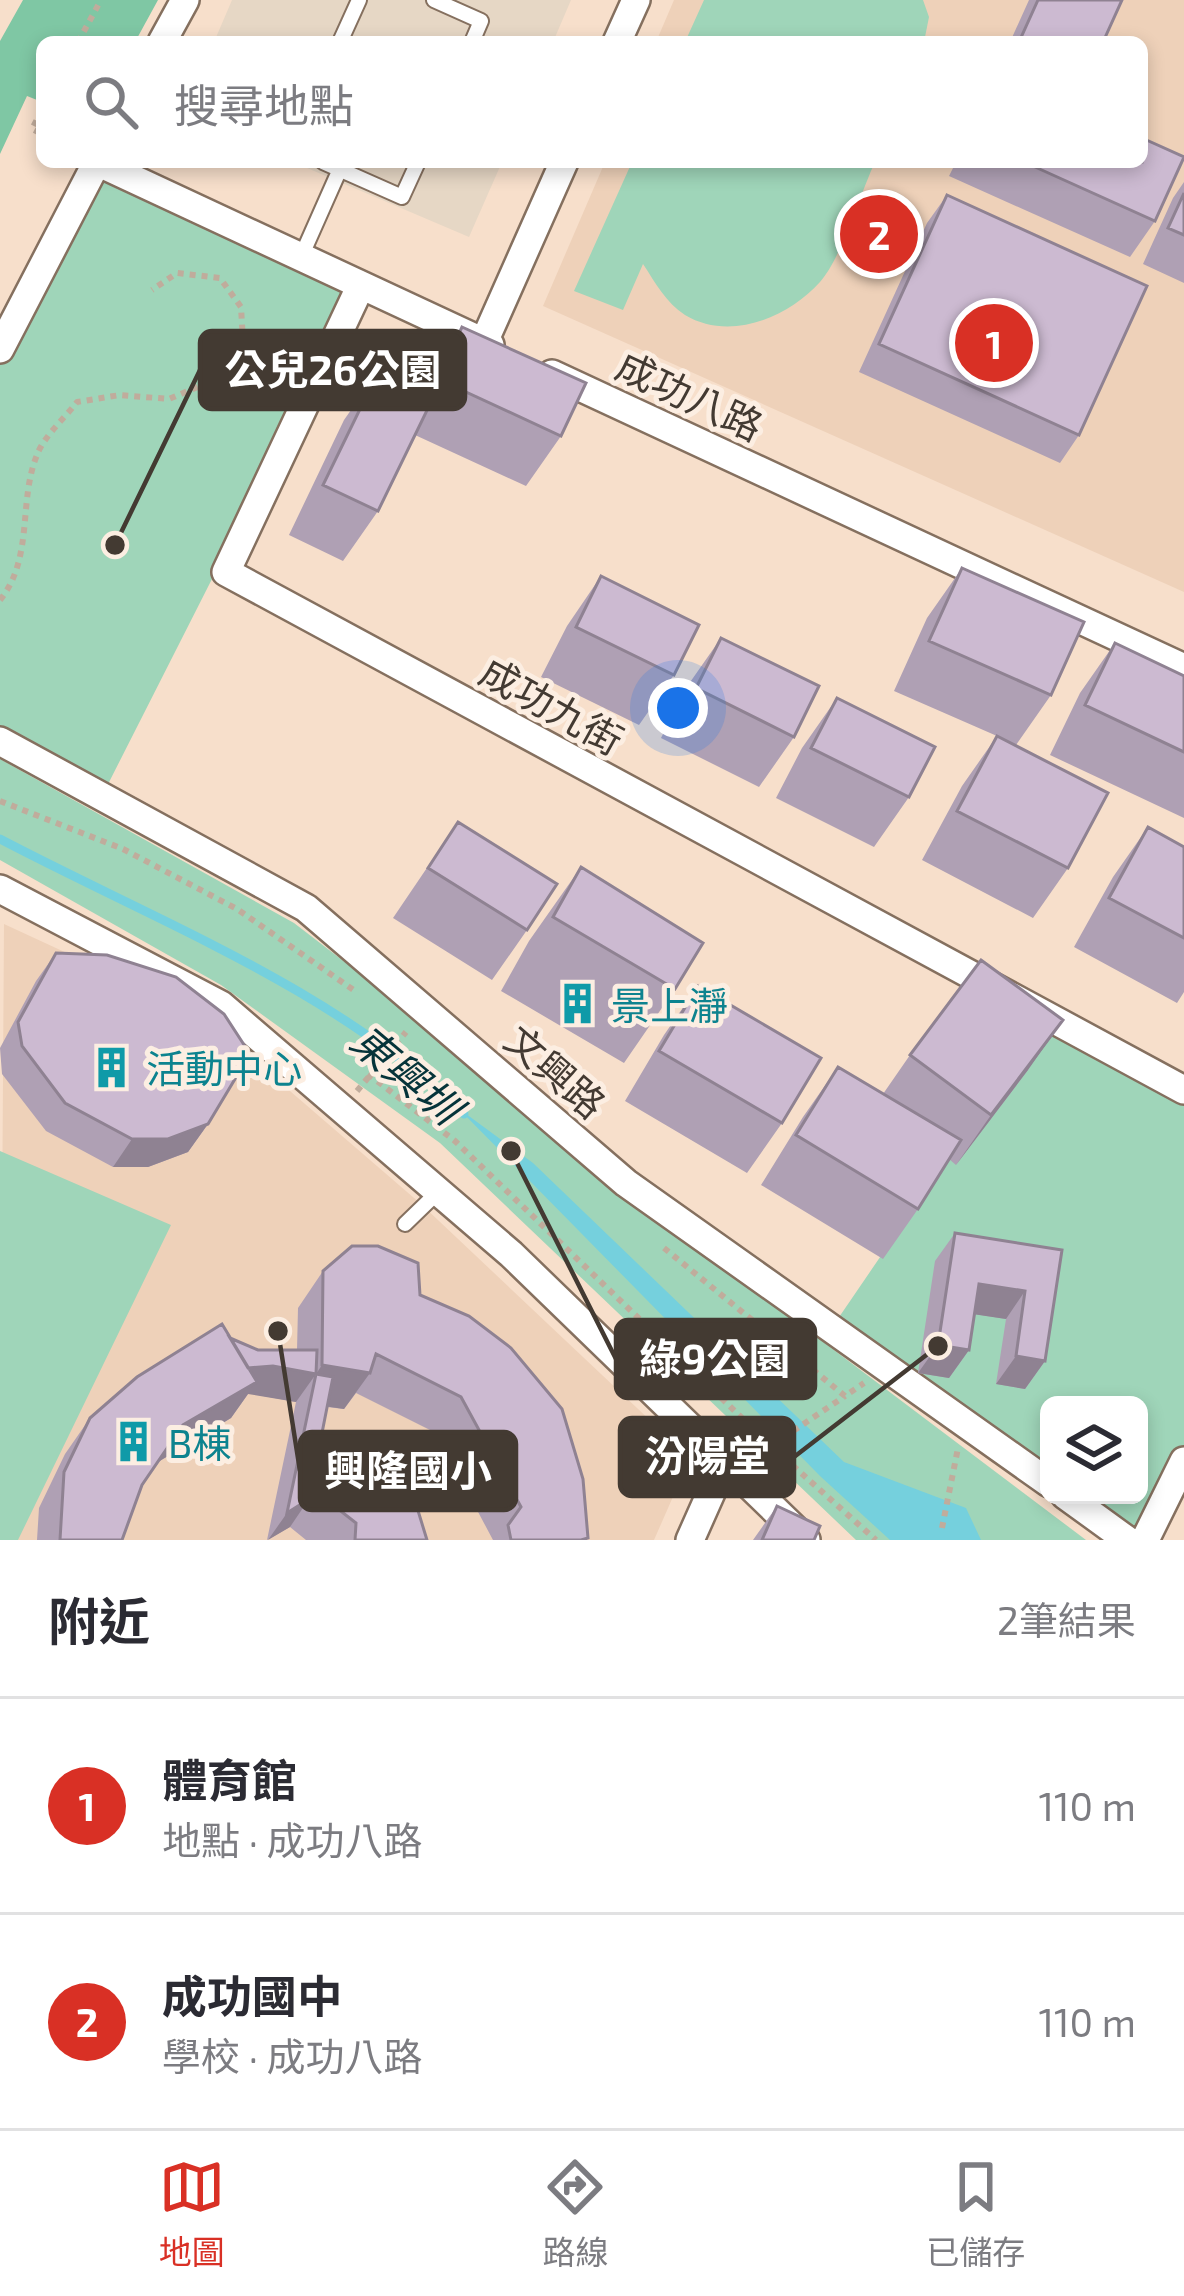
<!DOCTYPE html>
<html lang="zh-TW">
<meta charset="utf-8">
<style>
body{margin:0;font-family:"Exo 2","Noto Sans TC",sans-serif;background:#f7f7f7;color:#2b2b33}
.controls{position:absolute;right:36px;bottom:36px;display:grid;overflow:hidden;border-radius:18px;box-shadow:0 6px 18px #0003}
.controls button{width:108px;height:108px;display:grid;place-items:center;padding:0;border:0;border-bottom:3px solid #e1e1e2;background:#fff;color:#2b2b33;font:60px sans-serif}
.you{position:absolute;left:678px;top:708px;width:42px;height:42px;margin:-30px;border:9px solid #fff;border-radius:50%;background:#1a73e8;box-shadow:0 0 0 18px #1a73e833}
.badge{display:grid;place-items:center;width:78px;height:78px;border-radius:50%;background:#d93025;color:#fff;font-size:39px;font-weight:700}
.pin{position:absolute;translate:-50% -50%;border:6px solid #fff;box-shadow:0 3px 12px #0006}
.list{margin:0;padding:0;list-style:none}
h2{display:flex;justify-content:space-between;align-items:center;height:156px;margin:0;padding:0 48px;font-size:51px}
h2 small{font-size:39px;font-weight:400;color:#7c7c81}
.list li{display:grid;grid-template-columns:78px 1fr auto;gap:36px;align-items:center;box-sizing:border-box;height:216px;padding:0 48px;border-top:3px solid #e1e1e2}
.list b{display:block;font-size:45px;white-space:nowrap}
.list p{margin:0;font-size:39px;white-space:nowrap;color:#7c7c81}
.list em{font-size:39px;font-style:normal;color:#7c7c81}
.icon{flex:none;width:66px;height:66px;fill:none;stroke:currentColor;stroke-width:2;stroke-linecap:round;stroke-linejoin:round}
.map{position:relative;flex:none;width:1184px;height:1540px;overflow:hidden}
.search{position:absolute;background:#fff;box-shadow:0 6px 18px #0003;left:36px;right:36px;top:36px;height:132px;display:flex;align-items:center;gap:30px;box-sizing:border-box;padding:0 42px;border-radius:18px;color:#7c7c81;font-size:45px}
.sheet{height:588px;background:#fff}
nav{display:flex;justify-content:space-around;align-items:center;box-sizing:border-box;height:168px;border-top:3px solid #e1e1e2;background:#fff;font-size:33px;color:#7c7c81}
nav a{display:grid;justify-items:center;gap:6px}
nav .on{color:#d93025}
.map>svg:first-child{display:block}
.industrial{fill:#e6d7c5}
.built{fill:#eed1b9}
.green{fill:#9fd5b9}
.forest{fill:#7fc7a4}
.water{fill:#75d0dd}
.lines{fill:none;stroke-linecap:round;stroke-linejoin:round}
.stream{stroke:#75d0dd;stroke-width:9}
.lane-casing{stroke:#85705f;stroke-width:18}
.street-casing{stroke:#85705f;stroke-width:32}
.path{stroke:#c0ac9c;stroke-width:6;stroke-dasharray:6 6;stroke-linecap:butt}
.lane{stroke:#fff;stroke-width:14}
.street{stroke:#fff;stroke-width:27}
.wall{fill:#afa0b4}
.shaded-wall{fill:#8f8292}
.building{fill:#ccbad1;stroke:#8f8292;stroke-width:3}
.labels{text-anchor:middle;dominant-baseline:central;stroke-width:10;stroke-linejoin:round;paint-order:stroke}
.street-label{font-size:39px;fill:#433a32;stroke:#fceee2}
.culture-label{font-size:39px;fill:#0d838f;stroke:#fceee2;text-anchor:start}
.water-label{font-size:42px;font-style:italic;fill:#06343a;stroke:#fceee2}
.leader{fill:none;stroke:#433a32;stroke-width:4.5}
.callout-dot{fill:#433a32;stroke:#fceee2;stroke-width:4.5}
.callout{fill:#433a32;stroke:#433a32;stroke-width:4.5}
.callout-label{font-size:42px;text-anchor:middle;font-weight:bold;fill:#fff}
</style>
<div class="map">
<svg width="1184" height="1540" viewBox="0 0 1184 1540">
<rect width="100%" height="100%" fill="#f7dfcb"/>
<path class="industrial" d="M232,0H571L553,42H214Z
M293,162H502L469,237Z"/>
<path class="built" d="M674,0H1184V592L543,306L605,162H1142V42H656Z
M4,924L203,1016L421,1204L690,1458L654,1540H0Z"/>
<path class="green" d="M704,0H923L929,17L924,42H685Z
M97,162L361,285L102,796L0,741V349Z
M632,162H875C860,194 842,257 820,282C789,317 730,342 685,315C666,303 655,282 643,264L623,310L574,291Z
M0,759L294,923L441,1036L582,1160L1086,1540H856L440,1143L221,985L0,860Z
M1044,1017L1184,1090V1461L1145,1540L1065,1495H1139V1405H1049V1483L833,1326Z
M0,1151L171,1225L18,1540H0Z"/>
<path class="forest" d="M23,0H158L135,42H42V102L27,96L0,154V41Z"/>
<path class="water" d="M458,1108L533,1163L844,1462L966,1508L981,1540H890L820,1476Z"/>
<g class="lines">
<path class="stream" d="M0,839C158,922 334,988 464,1114"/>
<defs>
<path id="lane" d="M434,0L481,21L472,42
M340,42L359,0
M323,162L402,197L418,162
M301,257L340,169
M405,1224L438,1192"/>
<path id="street" d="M162,42L185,0
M617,42L636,0
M97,162L490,345
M361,285L226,572L1184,1090
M484,342L564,162
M0,349L97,162
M552,374L1184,668
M0,741L306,908L626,1183L1049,1483
M0,889L221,1005L511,1254L806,1540
M1065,1495L1127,1540
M690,1540L718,1477L731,1470
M1145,1540L1184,1461"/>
</defs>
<use href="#lane" class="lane-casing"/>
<use href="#street" class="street-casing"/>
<path class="path" d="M78,42L101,0
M42,110L32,129L42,134
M0,600C34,558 18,501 37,455C44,436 65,418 77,402L120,395L169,399L221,377L243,341L241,307L220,278L177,273L152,290
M0,801L123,849L237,909L355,991
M368,1074L455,1141L771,1446L845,1396
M357,1091L406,1032
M664,1248L845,1396L864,1383
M755,1456L771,1446L876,1540
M942,1528L958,1448"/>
<use href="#lane" class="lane"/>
<use href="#street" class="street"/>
</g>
<path class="wall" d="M1029,0H1122L1103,42H1010Z
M956,162H1142L1155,221L1130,257L949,176Z
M1184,182V283L1143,264L1173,198Z
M947,195L1079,435L1060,463L859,372L927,223Z
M462,327L561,436L526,486L415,435L378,511L343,561L289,535L344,420L379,370L421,390L427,377Z
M962,568L1051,695L1016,745L997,736L1068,868L1033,918L922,860L962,786L997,736L894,691L927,618Z
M601,576L674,675L639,725L541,677L567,626Z
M721,638L794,737L759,787L661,738L686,688Z
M1115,643L1184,676V818L1050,755L1080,693Z
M837,698L909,797L874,847L776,798L802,748Z
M458,822L527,930L492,980L393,918Z
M1148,827L1184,847V992L1177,1003L1074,947L1113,877Z
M581,867L675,989L624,1063L501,991L529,941Z
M56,953L208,1124L188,1152L148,1167H113L46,1131L2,1074L0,1048L36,981Z
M698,986L782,1123L747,1173L625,1101L664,1035Z
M910,1055L1028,1070L956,1165L949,1159L918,1209L883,1259L761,1185L803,1117L838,1067L883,1094Z
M955,1233L1062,1250L1045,1361L1025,1389L996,1384L1006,1319L974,1314L969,1350L949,1378L918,1373L935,1261Z
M323,1271L420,1295L587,1540H493L436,1433L356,1393L344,1409L327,1407L319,1451L330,1435L427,1540H306L290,1527L267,1540L296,1402L253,1394H248L231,1418L158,1462L141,1485L122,1540H37L39,1508L65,1454L90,1418L258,1350H297L298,1308Z
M777,1506L814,1540H753Z"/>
<path class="shaded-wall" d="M1063,1020L1028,1070L956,1165L991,1115Z
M208,1124L188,1152L148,1167H113L132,1139Z
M979,1284L1025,1291L1006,1319L959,1312Z
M938,1345L969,1350L949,1378L918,1373Z
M1016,1356L1045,1361L1025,1389L996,1384Z
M322,1365L370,1373L344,1409L310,1404L316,1374L296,1402L248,1394L231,1418L158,1462L183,1425L247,1369L273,1366L316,1374Z
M309,1499L290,1527L268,1540L287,1513Z"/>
<path class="building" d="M1038,0H1122L1103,42H1019Z
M1142,138L1184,157L1155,221L1024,162H1142Z
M1184,193V235L1168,228Z
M947,195L1147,286L1079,435L879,344Z
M462,327L586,383L561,436L438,379Z
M379,370L434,396L378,511L323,485Z
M962,568L1084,622L1051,695L929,641Z
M601,576L699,625L674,675L576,627Z
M721,638L819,686L794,737L696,688Z
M1115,643L1184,676V752L1085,705Z
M837,698L935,747L909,797L811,748Z
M997,736L1108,793L1068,868L957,811Z
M458,822L557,884L527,930L428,868Z
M1148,827L1184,847V938L1109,898Z
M581,867L703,943L675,989L553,917Z
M56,953L107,955L176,977L224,1014L250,1054L208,1124L168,1139H132L65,1103L22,1046L18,1022Z
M981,960L1063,1020L991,1115L910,1055Z
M698,986L821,1058L782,1123L659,1051Z
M838,1067L961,1140L918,1209L796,1135Z
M955,1233L1062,1250L1045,1361L1016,1356L1025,1291L979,1284L969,1350L938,1345Z
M352,1246H378L418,1263L420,1295L469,1316L511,1348L562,1409L583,1479L588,1538L581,1540H511L508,1525L521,1507L461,1397L376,1354L370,1373L322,1365L323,1271Z
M222,1324L257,1382L183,1425L142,1485L122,1540H60L64,1472L90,1418L137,1377Z
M230,1338L258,1350H317L316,1374L273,1366L248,1368Z
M316,1374L333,1377L309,1499L287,1513Z
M330,1435L361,1441L388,1457L412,1491L427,1540H355L356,1523L315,1491Z
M777,1506L820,1526L814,1540H762Z"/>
<defs>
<symbol id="building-bare" viewBox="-9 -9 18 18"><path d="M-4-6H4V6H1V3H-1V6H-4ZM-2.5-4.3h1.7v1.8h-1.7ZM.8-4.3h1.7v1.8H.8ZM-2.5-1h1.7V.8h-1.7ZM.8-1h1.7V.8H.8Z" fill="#0f9aa8" stroke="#fceee2" stroke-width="2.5" paint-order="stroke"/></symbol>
</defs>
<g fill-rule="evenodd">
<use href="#building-bare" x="548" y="974" width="59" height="59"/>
<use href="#building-bare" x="82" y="1038" width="59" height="59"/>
<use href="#building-bare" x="104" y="1412" width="59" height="59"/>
</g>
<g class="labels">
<g class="street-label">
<text transform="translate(690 395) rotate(25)">成功八路</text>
<text transform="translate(552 705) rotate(29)">成功九街</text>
<text transform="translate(556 1071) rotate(41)">文興路</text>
</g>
<g class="culture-label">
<text x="611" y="1004">景上瀞</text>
<text x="146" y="1067">活動中心</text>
<text x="168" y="1442">B棟</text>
</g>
<g class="water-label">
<text transform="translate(407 1073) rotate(40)">東興圳</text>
</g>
</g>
<path class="leader" d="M115 545L200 370M511 1151L616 1359M938 1346L794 1457M278 1331L300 1471"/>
<g class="callout-dot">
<circle cx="115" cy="545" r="12"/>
<circle cx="511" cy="1151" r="12"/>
<circle cx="938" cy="1346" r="12"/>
<circle cx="278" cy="1331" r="12"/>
</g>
<g class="callout">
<rect x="200" y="331" width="265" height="78" rx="12"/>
<rect x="616" y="1320" width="199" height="78" rx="12"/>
<rect x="620" y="1418" width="174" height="78" rx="12"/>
<rect x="300" y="1432" width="216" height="78" rx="12"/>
</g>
<g class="callout-label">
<text x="333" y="385">公兒26公園</text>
<text x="715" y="1374">綠9公園</text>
<text x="707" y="1471">汾陽堂</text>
<text x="408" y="1486">興隆國小</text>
</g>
</svg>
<div class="controls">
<button><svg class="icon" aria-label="layers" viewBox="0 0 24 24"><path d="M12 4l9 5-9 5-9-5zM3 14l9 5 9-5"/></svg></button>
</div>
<div class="you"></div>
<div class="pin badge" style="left:994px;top:343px">1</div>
<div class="pin badge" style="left:879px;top:234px">2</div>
<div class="search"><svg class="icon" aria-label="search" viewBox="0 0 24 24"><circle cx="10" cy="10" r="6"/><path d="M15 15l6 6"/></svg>搜尋地點</div>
</div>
<section class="sheet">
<h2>附近<small>2筆結果</small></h2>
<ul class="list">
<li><span class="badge">1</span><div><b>體育館</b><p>地點 · 成功八路</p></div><em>110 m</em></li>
<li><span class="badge">2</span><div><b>成功國中</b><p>學校 · 成功八路</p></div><em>110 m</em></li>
</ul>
</section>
<nav>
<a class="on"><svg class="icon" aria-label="map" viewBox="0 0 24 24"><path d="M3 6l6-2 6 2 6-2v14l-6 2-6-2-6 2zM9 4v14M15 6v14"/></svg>地圖</a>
<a><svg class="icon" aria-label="directions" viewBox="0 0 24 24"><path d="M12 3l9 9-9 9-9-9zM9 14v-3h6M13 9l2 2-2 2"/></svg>路線</a>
<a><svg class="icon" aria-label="saved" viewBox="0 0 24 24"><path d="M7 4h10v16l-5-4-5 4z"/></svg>已儲存</a>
</nav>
